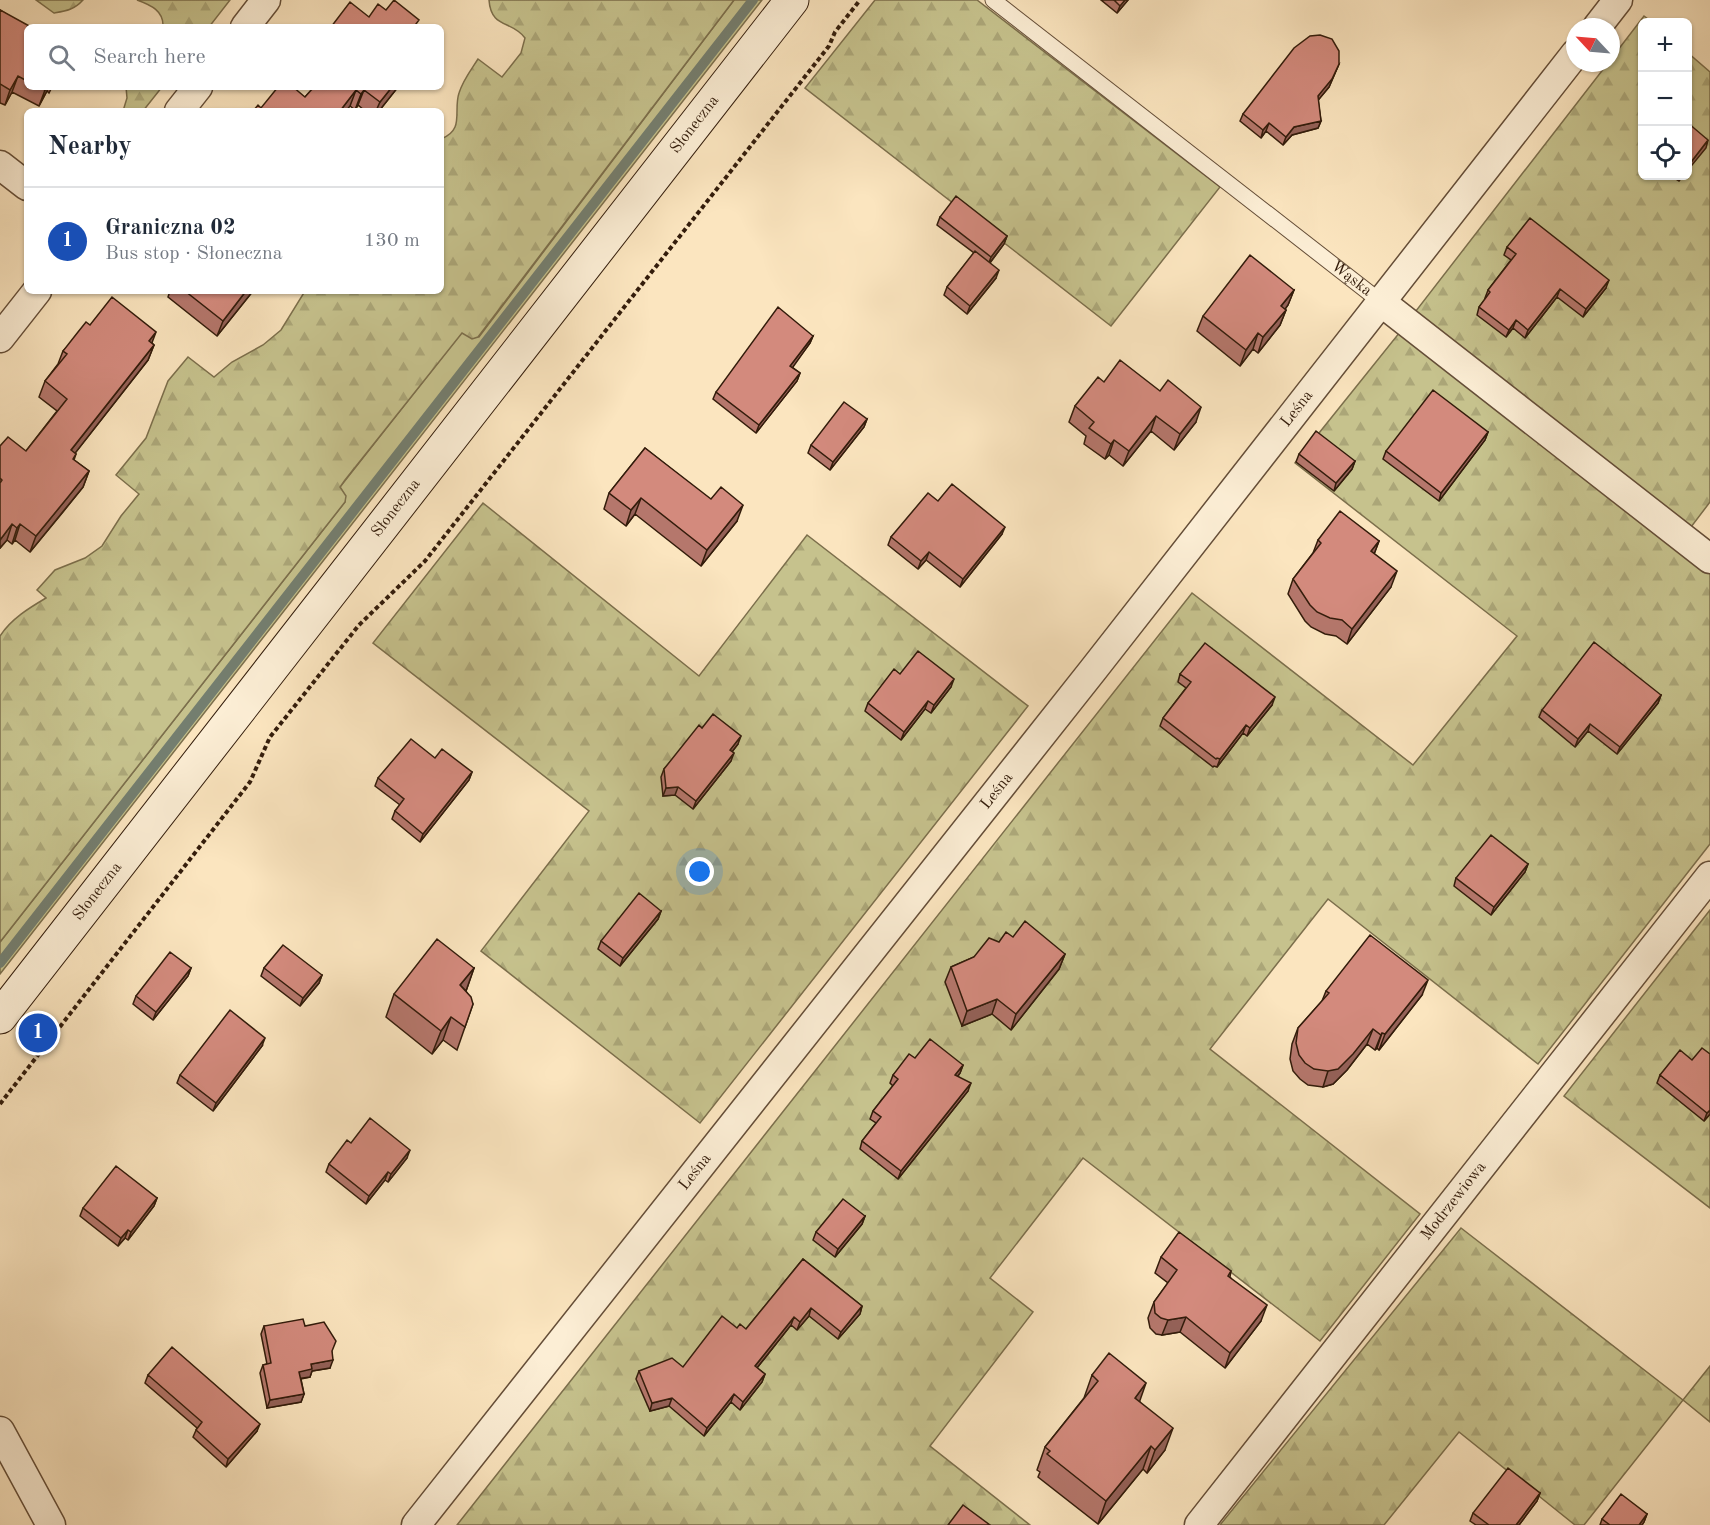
<!DOCTYPE html>
<meta charset="utf-8">
<style>
body{margin:0;font-family:"Old Standard TT",serif;background:#f6f6f7;color:#1f2937}
.controls{position:absolute;right:18px;top:18px;display:grid;overflow:hidden;border-radius:9px;box-shadow:0 2px 4px #0004}
.controls button{width:54px;height:54px;display:grid;place-items:center;padding:0;border:0;border-bottom:2px solid #e0e1e3;background:#fff;color:#1f2937;font:30px sans-serif}
.compass{position:absolute;left:1566px;top:18px;width:54px;height:54px;border-radius:50%;background:#fff;box-shadow:0 2px 4px #0004;rotate:296deg}
.you{position:absolute;left:700px;top:872px;width:21px;height:21px;margin:-15px;border:4px solid #fff;border-radius:50%;background:#1a73e8;box-shadow:0 0 0 9px #1a73e833}
.badge{display:grid;place-items:center;width:39px;height:39px;border-radius:50%;background:#0f766e;color:#fff;font-size:20px;font-weight:700}
.pin{position:absolute;translate:-50% -50%;border:3px solid #fff;box-shadow:0 2px 6px #0006}
.list{margin:0;padding:0;list-style:none}
h2{display:flex;justify-content:space-between;align-items:center;height:78px;margin:0;padding:0 24px;font-size:26px}
h2 small{font-size:20px;font-weight:400;color:#747a83}
.list li{display:grid;grid-template-columns:39px 1fr auto;gap:18px;align-items:center;box-sizing:border-box;height:108px;padding:0 24px;border-top:2px solid #e0e1e3}
.list b{display:block;font-size:22px;white-space:nowrap}
.list p{margin:0;font-size:20px;white-space:nowrap;color:#747a83}
.list em{font-size:20px;font-style:normal;color:#747a83}
.icon{flex:none;width:33px;height:33px;fill:none;stroke:currentColor;stroke-width:2;stroke-linecap:round;stroke-linejoin:round}
.map{position:relative;flex:none;width:1710px;height:1525px;overflow:hidden}
.search{position:absolute;background:#fff;box-shadow:0 2px 4px #0004;left:24px;top:24px;width:420px;height:66px;display:flex;align-items:center;gap:15px;box-sizing:border-box;padding:0 21px;border-radius:9px;color:#747a83;font-size:22px}
.panel{position:absolute;background:#fff;box-shadow:0 2px 4px #0004;left:24px;top:108px;width:420px;height:186px;border-radius:9px}
.map>svg:first-child{display:block}
.green{fill:#c6c28d;stroke:#7c6f4c;stroke-width:1.5}
.forest{fill:url(#forest-firs);stroke:#7c6f4c;stroke-width:1.5}
.lines{fill:none;stroke-linecap:round;stroke-linejoin:round}
.stream{stroke:#747e6f;stroke-width:10}
.lane-casing{stroke:#654e38;stroke-width:17}
.street-casing{stroke:#654e38;stroke-width:31}
.secondary-casing{stroke:#331c0b;stroke-width:35}
.path{stroke:#331c0b;stroke-width:4;stroke-dasharray:4.5 3;stroke-linecap:butt}
.lane{stroke:#fceed5;stroke-width:15}
.street{stroke:#fceed5;stroke-width:28}
.secondary{stroke:#fceed5;stroke-width:33}
.wall{fill:#b5776c;stroke:#331c0b;stroke-width:1.5}
.shaded-wall{fill:#946158;stroke:#331c0b;stroke-width:1.5}
.building{fill:#d38a7d;stroke:#331c0b;stroke-width:1.5}
.labels{text-anchor:middle;dominant-baseline:central;stroke-width:4.5;stroke-linejoin:round;paint-order:stroke}
.street-label{font-size:16px;fill:#331c0b;stroke:#fceed5}
</style>
<div class="map">
<svg width="1710" height="1525" viewBox="0 0 1710 1525">
<defs>
<pattern id="forest-firs" width="22" height="20" patternUnits="userSpaceOnUse" patternTransform="scale(1.5)"><rect width="22" height="20" fill="#c6c28d"/><path d="M5 1l3.5 6h-7zM16 11l3.5 6h-7z" fill="#aba678"/></pattern>
</defs>
<rect width="100%" height="100%" fill="#fbe5bf"/>
<filter id="stains"><feTurbulence type="fractalNoise" baseFrequency=".00333" numOctaves="4"/><feColorMatrix values="0 0 0 0 .2 0 0 0 0 .09 0 0 0 0 .02 0 0 0 .5 -.17"/></filter>
<radialGradient id="worn" r=".72"><stop offset=".6" stop-color="#630" stop-opacity="0"/><stop offset="1" stop-color="#630" stop-opacity=".3"/></radialGradient>
<path class="green" d="M734,0H762L0,974V942L345,502V496L340,487L462,332L479,337Z"/>
<path class="forest" d="M36,0H83C74,10 66,11 54,13Z
M137,0H230L209,27H163C164,11 151,5 137,0Z
M489,0H734L478,337L472,339L462,333L345,480L340,487L346,496L345,502L0,942V636C11,619 29,608 46,598L37,590L55,570L85,558L102,546L121,516L139,494L116,475L146,438L168,381L188,357L214,377L232,362L263,345L281,330L305,291H441V139C465,130 453,111 459,93C463,80 471,70 478,59L502,77L521,53L525,38C512,20 491,29 489,0Z
M875,0H977L1220,187L1111,326L805,88Z
M1644,16L1652,22H1642V176H1688V53L1710,72V502L1688,531L1412,316L1608,63H1611V59Z
M126,87H162L143,111H123L127,98Z
M1400,332L1710,573V844L1538,1064L1328,899L1210,1049L1420,1214L1320,1341L1083,1158L990,1278L1033,1312L930,1446L1030,1525H457L1192,593L1413,765L1517,636L1295,463Z
M483,503L699,676L807,535L1028,706L700,1123L481,951L589,811L373,643Z
M1710,910V1208L1564,1096Z
M1461,1228L1683,1400L1710,1366V1422L1683,1400L1584,1525H1575L1459,1432L1384,1525H1220Z"/>
<g class="lines">
<path class="stream" d="M0,963L753,0"/>
<defs>
<g id="lane">
<path id="s1" d="M993,0L1381,302"/>
</g>
<g id="street">
<path d="M245,27L266,0"/>
<path d="M1597,27L1618,0"/>
<path d="M179,111L198,87"/>
<path d="M0,165L27,186"/>
<path d="M1381,302L1710,559"/>
<path d="M0,338L37,291"/>
<path d="M0,1431L51,1525"/>
<path id="s2" d="M416,1525L1093,670L1575,54"/>
<path id="s3" d="M1199,1525L1710,876"/>
</g>
<g id="secondary">
<path id="s4" d="M0,1017L792,0"/>
</g>
</defs>
<use href="#lane" class="lane-casing"/>
<use href="#street" class="street-casing"/>
<use href="#secondary" class="secondary-casing"/>
<path class="path" d="M0,1104L250,782L270,737L359,625L425,561L829,46L835,32L860,0"/>
<use href="#lane" class="lane"/>
<use href="#street" class="street"/>
<use href="#secondary" class="secondary"/>
</g>
<path class="wall" d="M1101,0H1128L1117,13Z
M0,10L27,27V87H52L49,93L47,91L39,106L12,92L5,105L0,103Z
M1339,64L1329,87L1318,100L1321,121L1318,128L1292,135L1283,145L1266,131L1261,138L1240,121L1243,114Z
M314,87H398L379,111H365L358,105L355,110L350,106L261,108L305,97Z
M1671,176H1683L1679,181Z
M940,217L1007,236L1004,244L990,263L996,278L967,314L944,295L947,287L974,253L937,225Z
M1507,247L1606,288L1583,317L1557,297L1525,338L1513,328L1506,337L1477,315L1479,307L1486,298H1485L1488,290L1511,260L1504,255Z
M1294,290L1288,305L1285,309L1286,310L1280,325L1258,353L1253,349L1240,366L1197,331L1203,316Z
M170,291H253L217,336L168,297Z
M90,325L152,343L154,345L148,360L75,453L76,454L74,460L89,471L83,487L63,512L30,552L15,540L12,544L7,540L0,548V446L26,451L57,411L39,397L45,381L58,364L63,351Z
M813,336L810,343L792,367L800,373L797,381L756,433L713,399L716,392Z
M1104,382L1196,422L1174,450L1151,431L1123,466L1109,455L1105,459L1084,444L1086,436L1069,422L1075,406Z
M867,419L864,427L830,470L808,453L811,445Z
M1488,432L1485,440L1439,501L1383,459L1386,451Z
M645,448L737,521L701,566L635,514L626,526L604,509L609,493Z
M1299,454L1355,461L1352,469L1334,491L1296,462Z
M938,501L1002,534L960,587L926,560L918,569L888,545L891,537Z
M1318,540L1379,541L1374,554L1391,587L1347,644L1336,636L1325,634L1311,627L1305,621L1288,594L1293,579L1313,553Z
M900,674L951,687L931,713L925,709L901,740L865,711L868,703Z
M1180,674L1272,705L1247,736L1243,733L1217,767L1214,766L1213,767L1160,726L1163,718L1186,688L1178,682Z
M1661,695L1658,703L1617,754L1588,731L1575,747L1539,717L1542,710Z
M702,728L738,744L732,752L731,761L693,809L675,795L663,796L661,777L664,769Z
M435,758L472,772L469,780L420,842L392,819L395,811L400,805L375,786L378,778Z
M1528,864L1525,872L1491,915L1454,886L1456,878Z
M661,911L658,919L620,966L598,949L601,941Z
M1013,937L1065,954L1059,969L1011,1030L992,1014L962,1026L945,982L951,967L974,957L999,942Z
M191,968L188,976L153,1020L133,1004L136,996Z
M264,968L322,975L319,983L300,1006L261,976Z
M474,968L466,991L473,1004L457,1050L443,1040L432,1054L386,1017L394,994Z
M1326,991L1422,995L1379,1050L1377,1048L1375,1050L1367,1044L1347,1070L1333,1084L1323,1087L1308,1085L1300,1079L1293,1071L1290,1059L1292,1044L1298,1028L1322,1001Z
M262,1046L213,1111L177,1083L180,1075Z
M915,1058L963,1065L960,1073L958,1076L968,1091L898,1179L860,1149L862,1141L876,1123L870,1119L873,1111L893,1086L890,1083L893,1075Z
M1660,1075L1710,1114L1704,1121L1657,1083Z
M351,1143L407,1158L388,1182L385,1180L366,1204L326,1172L329,1164Z
M157,1198L154,1206L128,1240L125,1238L118,1246L80,1216L83,1208Z
M865,1216L862,1224L835,1257L813,1240L816,1232Z
M1161,1257L1231,1271L1230,1277L1261,1321L1225,1368L1180,1332L1162,1335L1156,1334L1150,1328L1148,1318L1154,1302L1168,1283L1155,1273Z
M803,1259L862,1306L860,1314L838,1339L809,1316L797,1330L791,1325L757,1368L765,1374L762,1382L740,1410L731,1402L704,1436L669,1406L650,1411L636,1379L639,1371L683,1367L737,1328L746,1329Z
M264,1326H305L332,1352L330,1368L312,1371L310,1377L301,1379L304,1394L301,1402L267,1408L260,1373L263,1365L267,1364L261,1334Z
M148,1375L257,1431L226,1467L193,1437L197,1428L145,1383Z
M1092,1375L1140,1402L1165,1450L1147,1473L1143,1469L1098,1524L1038,1477L1040,1472L1037,1470L1045,1447L1084,1398Z
M1540,1493L1537,1501L1519,1525H1476L1470,1521L1473,1513Z
M1647,1514L1644,1522L1642,1525H1600L1602,1519Z"/>
<path class="shaded-wall" d="M1125,0H1128L1117,13L1120,6Z
M1339,64L1329,87L1315,104L1318,96Z
M18,76L12,92L5,105L10,90Z
M46,87H49L39,106L45,90Z
M392,87H398L379,111H376L380,102Z
M356,90L350,106L346,111H340Z
M364,90L358,105L355,110L361,94Z
M1321,121L1318,128L1292,135L1283,145L1286,137L1294,127Z
M1269,123L1266,131L1261,138L1263,130Z
M1708,140L1706,148L1688,170V166Z
M1007,236L1004,244L988,265L991,257Z
M999,270L996,278L967,314L970,306Z
M1609,280L1606,288L1583,317L1586,309Z
M1560,289L1557,297L1525,338L1528,330Z
M1294,290L1288,305L1276,322L1281,306Z
M246,291H253L217,336L223,321Z
M1286,310L1280,325L1258,353L1263,337Z
M1516,320L1513,328L1506,337L1509,330Z
M156,332L150,348L149,341Z
M1258,333L1253,349L1240,366L1246,350Z
M813,336L810,343L788,374L790,366Z
M154,345L148,360L65,466L71,450Z
M800,373L797,381L756,433L759,425Z
M1201,407L1196,422L1174,450L1180,434Z
M1156,416L1151,431L1123,466L1129,451Z
M867,419L864,427L830,470L833,462Z
M1488,432L1485,440L1439,501L1441,493Z
M1114,440L1109,455L1105,459L1111,444Z
M1355,461L1352,469L1334,491L1336,483Z
M89,471L83,487L30,552L36,536Z
M641,498L635,514L626,526L631,510Z
M743,505L737,521L701,566L707,550Z
M12,524L7,540L0,548V540Z
M20,524L15,540L12,544L17,528Z
M1005,527L1002,534L960,587L963,579Z
M1379,541L1373,557L1371,551Z
M929,552L926,560L918,569L921,561Z
M1397,571L1391,587L1347,644L1352,629Z
M954,679L951,687L931,713L934,705Z
M1661,695L1658,703L1617,754L1620,747Z
M1275,697L1272,705L1247,736L1250,728Z
M928,701L925,709L901,740L904,732Z
M1590,724L1588,731L1575,747L1578,739Z
M1246,725L1243,733L1217,767L1220,759Z
M741,736L738,744L727,758L730,750Z
M734,753L731,761L693,809L696,801Z
M472,772L469,780L420,842L423,834Z
M678,787L675,795L663,796L666,788Z
M1528,864L1525,872L1491,915L1494,907Z
M661,911L658,919L620,966L623,958Z
M1065,954L1059,969L1011,1030L1016,1014Z
M191,968L188,976L153,1020L156,1012Z
M474,968L466,991L460,985Z
M322,975L319,983L300,1006L303,998Z
M1428,980L1422,995L1379,1050L1385,1034Z
M997,999L992,1014L962,1026L967,1011Z
M451,1017L443,1040L432,1054L441,1031Z
M1373,1029L1367,1044L1347,1070L1333,1084L1323,1087L1328,1071Z
M1382,1033L1377,1048L1375,1050L1381,1035Z
M265,1038L262,1046L213,1111L216,1103Z
M963,1065L960,1073L952,1083L955,1075Z
M971,1083L968,1091L898,1179L901,1171Z
M1710,1110V1114L1704,1121L1707,1113Z
M410,1150L407,1158L388,1182L391,1174Z
M388,1172L385,1180L366,1204L369,1196Z
M157,1198L154,1206L128,1240L131,1232Z
M865,1216L862,1224L835,1257L838,1249Z
M128,1230L125,1238L118,1246L121,1238Z
M1267,1305L1261,1321L1225,1368L1230,1353Z
M862,1306L860,1314L838,1339L841,1332Z
M811,1308L809,1316L797,1330L800,1322Z
M794,1317L791,1325L752,1374L755,1366Z
M1186,1317L1180,1332L1162,1335L1168,1320Z
M333,1360L330,1368L312,1371L310,1377L296,1379L299,1372L311,1364Z
M765,1374L762,1382L740,1410L743,1402Z
M1146,1383L1138,1406L1135,1398Z
M304,1394L301,1402L267,1408L270,1400Z
M734,1394L731,1402L704,1436L707,1428Z
M672,1398L669,1406L650,1411L652,1403Z
M260,1424L257,1431L226,1467L228,1459Z
M1173,1428L1165,1450L1147,1473L1155,1450Z
M1151,1446L1143,1469L1098,1524L1106,1501Z
M1540,1493L1537,1501L1519,1525H1516Z
M1647,1514L1644,1522L1642,1525H1639Z"/>
<path class="building" d="M394,0L419,20L416,24L419,27H331L350,2L369,17L378,4L386,10Z
M1114,0H1125L1120,6Z
M0,10L31,27H27V81L18,76L10,90L0,84Z
M1320,35L1332,39L1339,51V64L1332,79L1318,96L1321,121L1294,127L1286,137L1269,123L1263,130L1243,114L1294,48L1310,36Z
M38,87H46L45,90Z
M278,87H293L305,97L314,87H392L380,102L364,90L361,94L356,90L340,111H253L258,105L261,108Z
M1688,123L1708,140L1688,166Z
M956,196L1007,236L991,257L940,217Z
M1530,218L1609,280L1586,309L1560,289L1528,330L1516,320L1509,330L1479,307L1490,292L1488,290L1516,254L1507,247Z
M975,251L999,270L970,306L947,287Z
M1250,255L1294,290L1281,306L1286,310L1263,337L1258,333L1246,350L1203,316Z
M185,291H246L223,321Z
M112,297L156,332L149,341L154,345L71,450L76,454L73,459L89,471L68,497L36,536L20,524L17,528L12,524L0,540V483L2,480L0,478V446L8,437L26,451L67,399L45,381L67,354L63,351L78,332L86,322L90,325Z
M778,307L813,336L790,366L800,373L759,425L716,392Z
M1120,360L1160,391L1168,380L1201,407L1180,434L1156,416L1129,451L1114,440L1111,444L1089,428L1094,422L1075,406L1098,377L1104,382Z
M1433,390L1488,432L1441,493L1386,451Z
M844,402L867,419L833,462L811,445Z
M1316,431L1355,461L1336,483L1299,454Z
M645,448L711,499L721,487L743,505L707,550L641,498L631,510L609,493Z
M952,484L1005,527L963,579L929,552L921,561L891,537L928,493L938,501Z
M1340,511L1379,541L1371,551L1397,571L1352,629L1342,620L1330,618L1317,612L1310,605L1293,579L1321,543L1318,540Z
M1594,642L1661,695L1620,747L1590,724L1578,739L1542,710Z
M1205,643L1275,697L1250,728L1246,725L1220,759L1217,758L1216,759L1163,718L1191,682L1180,674Z
M918,651L954,679L934,705L928,701L904,732L868,703L894,669L900,674Z
M713,714L741,736L730,750L734,753L696,801L678,787L666,788L664,769L699,725L702,728Z
M411,739L435,758L442,749L472,772L423,834L395,811L404,799L378,778Z
M1491,835L1528,864L1494,907L1456,878Z
M639,893L661,911L623,958L601,941Z
M1025,921L1065,954L1016,1014L997,999L967,1011L951,967L974,957L989,938L999,942L1006,932L1013,937Z
M1370,935L1428,980L1385,1034L1382,1033L1381,1035L1373,1029L1353,1054L1338,1069L1328,1071L1314,1069L1305,1063L1299,1055L1296,1043L1298,1028L1329,993L1326,991Z
M437,939L474,968L460,985L471,997L473,1004L465,1027L451,1017L441,1031L394,994Z
M283,945L322,975L303,998L264,968Z
M170,952L191,968L156,1012L136,996Z
M230,1010L265,1038L216,1103L180,1075Z
M930,1039L963,1065L955,1075L971,1083L901,1171L862,1141L881,1117L873,1111L898,1079L893,1075L909,1054L915,1058Z
M1702,1048L1710,1054V1110L1707,1113L1660,1075L1680,1050L1692,1060Z
M370,1118L410,1150L391,1174L388,1172L369,1196L329,1164L347,1140L351,1143Z
M116,1166L157,1198L131,1232L128,1230L121,1238L83,1208Z
M843,1199L865,1216L838,1249L816,1232Z
M1179,1232L1231,1271L1228,1276L1267,1305L1230,1353L1186,1317L1168,1320L1161,1318L1155,1313L1154,1302L1177,1270L1161,1257Z
M803,1259L862,1306L841,1332L811,1308L800,1322L794,1317L755,1366L765,1374L743,1402L734,1394L707,1428L672,1398L652,1403L639,1371L672,1358L683,1367L722,1316L737,1328L740,1324L746,1329Z
M303,1319L305,1326L324,1322L336,1341L332,1351L333,1360L311,1364L312,1369L299,1372L304,1394L270,1400L263,1365L271,1363L264,1326Z
M172,1347L260,1424L228,1459L196,1430L202,1422L148,1375Z
M1109,1353L1146,1383L1135,1398L1173,1428L1155,1450L1151,1446L1106,1501L1047,1454L1050,1451L1045,1447L1098,1381L1092,1375Z
M1508,1468L1540,1493L1516,1525H1489L1473,1513Z
M1621,1494L1647,1514L1639,1525H1610L1602,1519Z
M963,1505L990,1525H948Z"/>
<g class="labels">
<g class="street-label">
<text stroke="none"><textPath href="#s4" startOffset="1131">Słoneczna</textPath></text>
<text stroke="none"><textPath href="#s1" startOffset="454">Wąska</textPath></text>
<text stroke="none"><textPath href="#s2" startOffset="1422">Leśna</textPath></text>
<text stroke="none"><textPath href="#s4" startOffset="645">Słoneczna</textPath></text>
<text stroke="none"><textPath href="#s2" startOffset="936">Leśna</textPath></text>
<text stroke="none"><textPath href="#s4" startOffset="159">Słoneczna</textPath></text>
<text stroke="none"><textPath href="#s2" startOffset="450">Leśna</textPath></text>
<text stroke="none"><textPath href="#s3" startOffset="412">Modrzewiowa</textPath></text>
</g>
</g>
<rect width="100%" height="100%" filter="url(#stains)"/>
<rect width="100%" height="100%" fill="url(#worn)"/>
</svg>
<div class="controls">
<button>+</button>
<button>−</button>
<button><svg class="icon" aria-label="locate" viewBox="0 0 24 24"><circle cx="12" cy="12" r="6"/><path d="M12 2v4M12 18v4M2 12h4M18 12h4"/></svg></button>
</div>
<svg class="compass" viewBox="-18 -18 36 36"><path d="M0-13l5 13h-10z" fill="#e53935"/><path d="M0 13l5-13h-10z" fill="#747a83"/></svg>
<div class="you"></div>
<div class="pin badge" style="left:38px;top:1033px;background:#1a4fb4">1</div>
<div class="search"><svg class="icon" aria-label="search" viewBox="0 0 24 24"><circle cx="10" cy="10" r="6"/><path d="M15 15l6 6"/></svg>Search here</div>
<section class="panel">
<h2>Nearby<small></small></h2>
<ul class="list">
<li><span class="badge" style="background:#1a4fb4">1</span><div><b>Graniczna 02</b><p>Bus stop · Słoneczna</p></div><em>130 m</em></li>
</ul>
</section>
</div>
